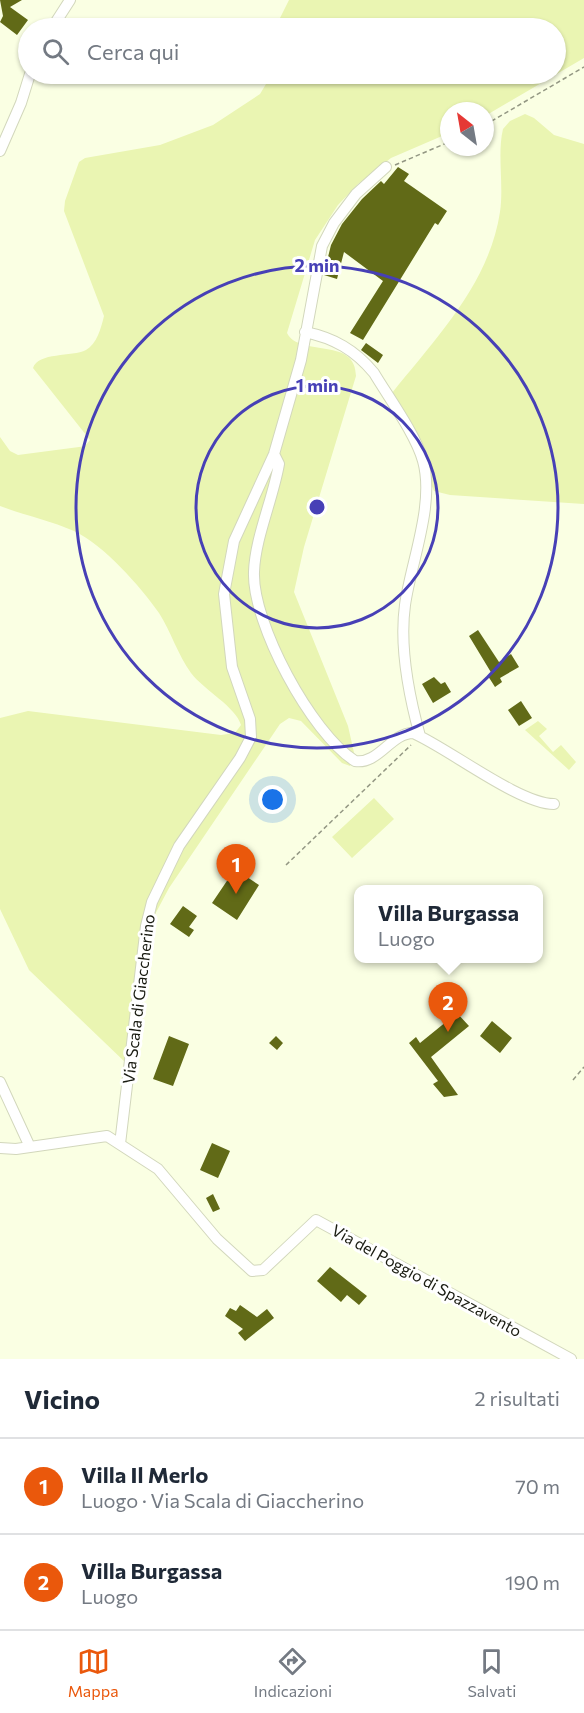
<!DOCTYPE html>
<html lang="it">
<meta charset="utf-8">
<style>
body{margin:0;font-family:Commissioner,sans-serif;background:#f6f6f7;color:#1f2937}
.compass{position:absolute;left:440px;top:102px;width:54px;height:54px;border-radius:50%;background:#fff;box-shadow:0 2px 4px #0004;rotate:329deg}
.you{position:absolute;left:273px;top:800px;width:21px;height:21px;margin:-15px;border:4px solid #fff;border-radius:50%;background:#1a73e8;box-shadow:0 0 0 9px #1a73e833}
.badge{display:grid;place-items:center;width:39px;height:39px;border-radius:50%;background:#ea580c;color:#fff;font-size:20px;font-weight:700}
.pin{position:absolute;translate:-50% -50px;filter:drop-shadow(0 2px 3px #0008)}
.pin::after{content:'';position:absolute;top:32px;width:21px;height:18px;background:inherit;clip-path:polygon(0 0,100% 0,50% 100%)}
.popup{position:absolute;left:354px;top:885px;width:189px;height:78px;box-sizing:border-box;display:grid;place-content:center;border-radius:12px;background:#fff;filter:drop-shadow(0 2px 4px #0005);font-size:20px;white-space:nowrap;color:#747a83}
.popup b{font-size:22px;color:#1f2937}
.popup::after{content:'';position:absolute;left:50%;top:100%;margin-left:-12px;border:12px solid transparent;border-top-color:#fff}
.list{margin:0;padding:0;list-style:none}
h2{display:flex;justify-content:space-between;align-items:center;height:78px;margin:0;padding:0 24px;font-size:26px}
h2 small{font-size:20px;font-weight:400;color:#747a83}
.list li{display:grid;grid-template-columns:39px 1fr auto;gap:18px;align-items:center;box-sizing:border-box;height:96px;padding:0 24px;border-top:2px solid #e0e1e3}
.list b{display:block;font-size:22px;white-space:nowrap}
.list p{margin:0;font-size:20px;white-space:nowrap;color:#747a83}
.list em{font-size:20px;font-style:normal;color:#747a83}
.icon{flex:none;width:33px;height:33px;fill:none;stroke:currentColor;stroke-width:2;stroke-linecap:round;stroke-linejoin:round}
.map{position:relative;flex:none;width:584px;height:1359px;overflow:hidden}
.search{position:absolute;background:#fff;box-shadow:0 2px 4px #0004;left:18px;right:18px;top:18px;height:66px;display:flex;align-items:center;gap:15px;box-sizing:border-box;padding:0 21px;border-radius:33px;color:#747a83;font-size:22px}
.sheet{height:270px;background:#fff}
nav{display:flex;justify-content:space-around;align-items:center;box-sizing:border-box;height:84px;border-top:2px solid #e0e1e3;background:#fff;font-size:16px;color:#747a83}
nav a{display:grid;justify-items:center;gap:3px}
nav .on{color:#ea580c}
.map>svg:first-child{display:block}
.green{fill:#eaf5b2}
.building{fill:#616a17}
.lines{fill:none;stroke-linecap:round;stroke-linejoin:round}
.minor-casing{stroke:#d2d7bc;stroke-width:12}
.path{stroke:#939783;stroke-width:1.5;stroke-dasharray:4.5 3;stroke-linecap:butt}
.minor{stroke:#fff;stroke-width:10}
.ring{fill:none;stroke:#4740b6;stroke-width:3}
.labels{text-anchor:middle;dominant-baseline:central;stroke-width:6;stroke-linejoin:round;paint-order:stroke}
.street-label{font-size:16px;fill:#191b11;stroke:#fff}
.centre{fill:#4740b6;stroke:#fff;stroke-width:3}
.ring-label{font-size:18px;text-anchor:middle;font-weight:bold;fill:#4740b6;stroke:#fff;stroke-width:6;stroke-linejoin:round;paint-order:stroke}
</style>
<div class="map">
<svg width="584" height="1359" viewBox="0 0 584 1359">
<rect width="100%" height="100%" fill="#faffe3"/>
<path class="green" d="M289,0H584V58L485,116V111H449V133L391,158L358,184L338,205L315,240L287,333C300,358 356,336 356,376L304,547L294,592L348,726L355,757L350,766L342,763L301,721L289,718L280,724L169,888L142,939L126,1063L29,970L0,909V718L28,711L221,735L235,733L241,725C236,707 204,690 191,673C178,655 171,632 159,613C140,586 104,545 74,531C51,521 24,515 0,506V437L10,451L18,455L79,447L85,446L90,440L33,368C38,352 72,357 86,350C97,344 101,328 104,316L64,211L65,201L79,162L85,158L160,145L213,125L260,94L272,74H556V28H275Z
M525,114L534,118L554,135L584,144V504L450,495L434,491L392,393C436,338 489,284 500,212C504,185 497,154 503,129L510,121Z
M538,721L547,729L539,736L553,752L561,745L576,762L569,770L525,730Z
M374,798L394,819L352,858L332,837Z"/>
<path class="building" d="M0,0H22L10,7L28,20L17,35L0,22L3,16Z
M398,167L409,174L404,181L447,211L438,225L435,223L363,340L350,333L383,281L344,252L337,279L324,275L326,265L331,245L342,224L362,199L381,181L384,184Z
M366,343L383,355L378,363L361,350Z
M478,630L499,662L511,654L519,667L500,678L502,682L495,687L488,676L492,674L469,636Z
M434,677L441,684L445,682L451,692L433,703L422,684Z
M521,701L532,718L519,726L508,710Z
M235,869L259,885L237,920L212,903Z
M183,906L197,916L189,927L194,930L189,937L170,924Z
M457,1013L469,1026L431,1057L458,1095L444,1097L433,1084L438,1081L409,1043L416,1037L420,1043Z
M492,1021L512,1038L500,1053L480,1036Z
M169,1036L189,1044L173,1086L153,1079Z
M276,1036L283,1043L277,1050L269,1043Z
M212,1143L230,1151L218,1178L200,1170Z
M213,1194L220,1209L213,1212L206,1198Z
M330,1267L367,1296L359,1305L347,1295L341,1302L317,1281Z
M240,1305L257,1317L267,1309L274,1318L245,1341L238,1333L243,1329L225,1316L230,1308L236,1311Z"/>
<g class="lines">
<defs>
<path id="minor" d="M52,28L70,0
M0,151L21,103L30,74
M305,332C334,338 355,350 374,373C389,398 416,435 423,461C435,504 411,562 405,605C399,648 409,696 420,736
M274,454L279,464C273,499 255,538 254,572C252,623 311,733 355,761C378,765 391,733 413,733C448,748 519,804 554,804
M0,1082L30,1147
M120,1144L146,926L152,902L179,846L240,758L251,737L250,719L232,667L224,594L234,541L274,454L301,360L322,246L334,223L356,194L386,167
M0,1148L16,1149L107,1136L158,1169L217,1239L252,1271L263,1270L316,1220L571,1359"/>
</defs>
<use href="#minor" class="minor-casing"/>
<path class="path" d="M485,125L584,67
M395,165L449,142
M286,865L411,745
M573,1080L584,1067"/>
<use href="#minor" class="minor"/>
</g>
<g class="ring">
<circle cx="317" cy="507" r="121"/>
<circle cx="317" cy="507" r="241"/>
</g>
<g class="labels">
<g class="street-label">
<text transform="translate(138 999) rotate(-83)">Via Scala di Giaccherino</text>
<text transform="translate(427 1280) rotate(29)">Via del Poggio di Spazzavento</text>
</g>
</g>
<circle cx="317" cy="507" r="9" class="centre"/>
<g class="ring-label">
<text x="317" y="272">2 min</text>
<text x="317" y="392">1 min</text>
</g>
</svg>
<svg class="compass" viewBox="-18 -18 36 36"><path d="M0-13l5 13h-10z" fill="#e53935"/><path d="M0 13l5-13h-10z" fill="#747a83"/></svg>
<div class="you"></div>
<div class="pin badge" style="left:236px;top:894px">1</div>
<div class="pin badge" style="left:448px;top:1032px">2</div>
<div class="popup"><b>Villa Burgassa</b>Luogo</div>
<div class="search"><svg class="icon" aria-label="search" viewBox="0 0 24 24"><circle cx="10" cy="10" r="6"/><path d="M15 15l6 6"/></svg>Cerca qui</div>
</div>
<section class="sheet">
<h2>Vicino<small>2 risultati</small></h2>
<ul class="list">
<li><span class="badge">1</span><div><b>Villa Il Merlo</b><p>Luogo · Via Scala di Giaccherino</p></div><em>70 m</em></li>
<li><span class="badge">2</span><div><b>Villa Burgassa</b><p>Luogo</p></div><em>190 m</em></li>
</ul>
</section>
<nav>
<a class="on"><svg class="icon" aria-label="map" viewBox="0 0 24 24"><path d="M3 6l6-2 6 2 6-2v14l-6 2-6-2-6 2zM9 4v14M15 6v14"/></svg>Mappa</a>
<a><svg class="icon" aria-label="directions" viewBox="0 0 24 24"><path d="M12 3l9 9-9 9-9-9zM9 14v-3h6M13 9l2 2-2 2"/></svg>Indicazioni</a>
<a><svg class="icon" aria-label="saved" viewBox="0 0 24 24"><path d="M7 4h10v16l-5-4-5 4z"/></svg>Salvati</a>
</nav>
